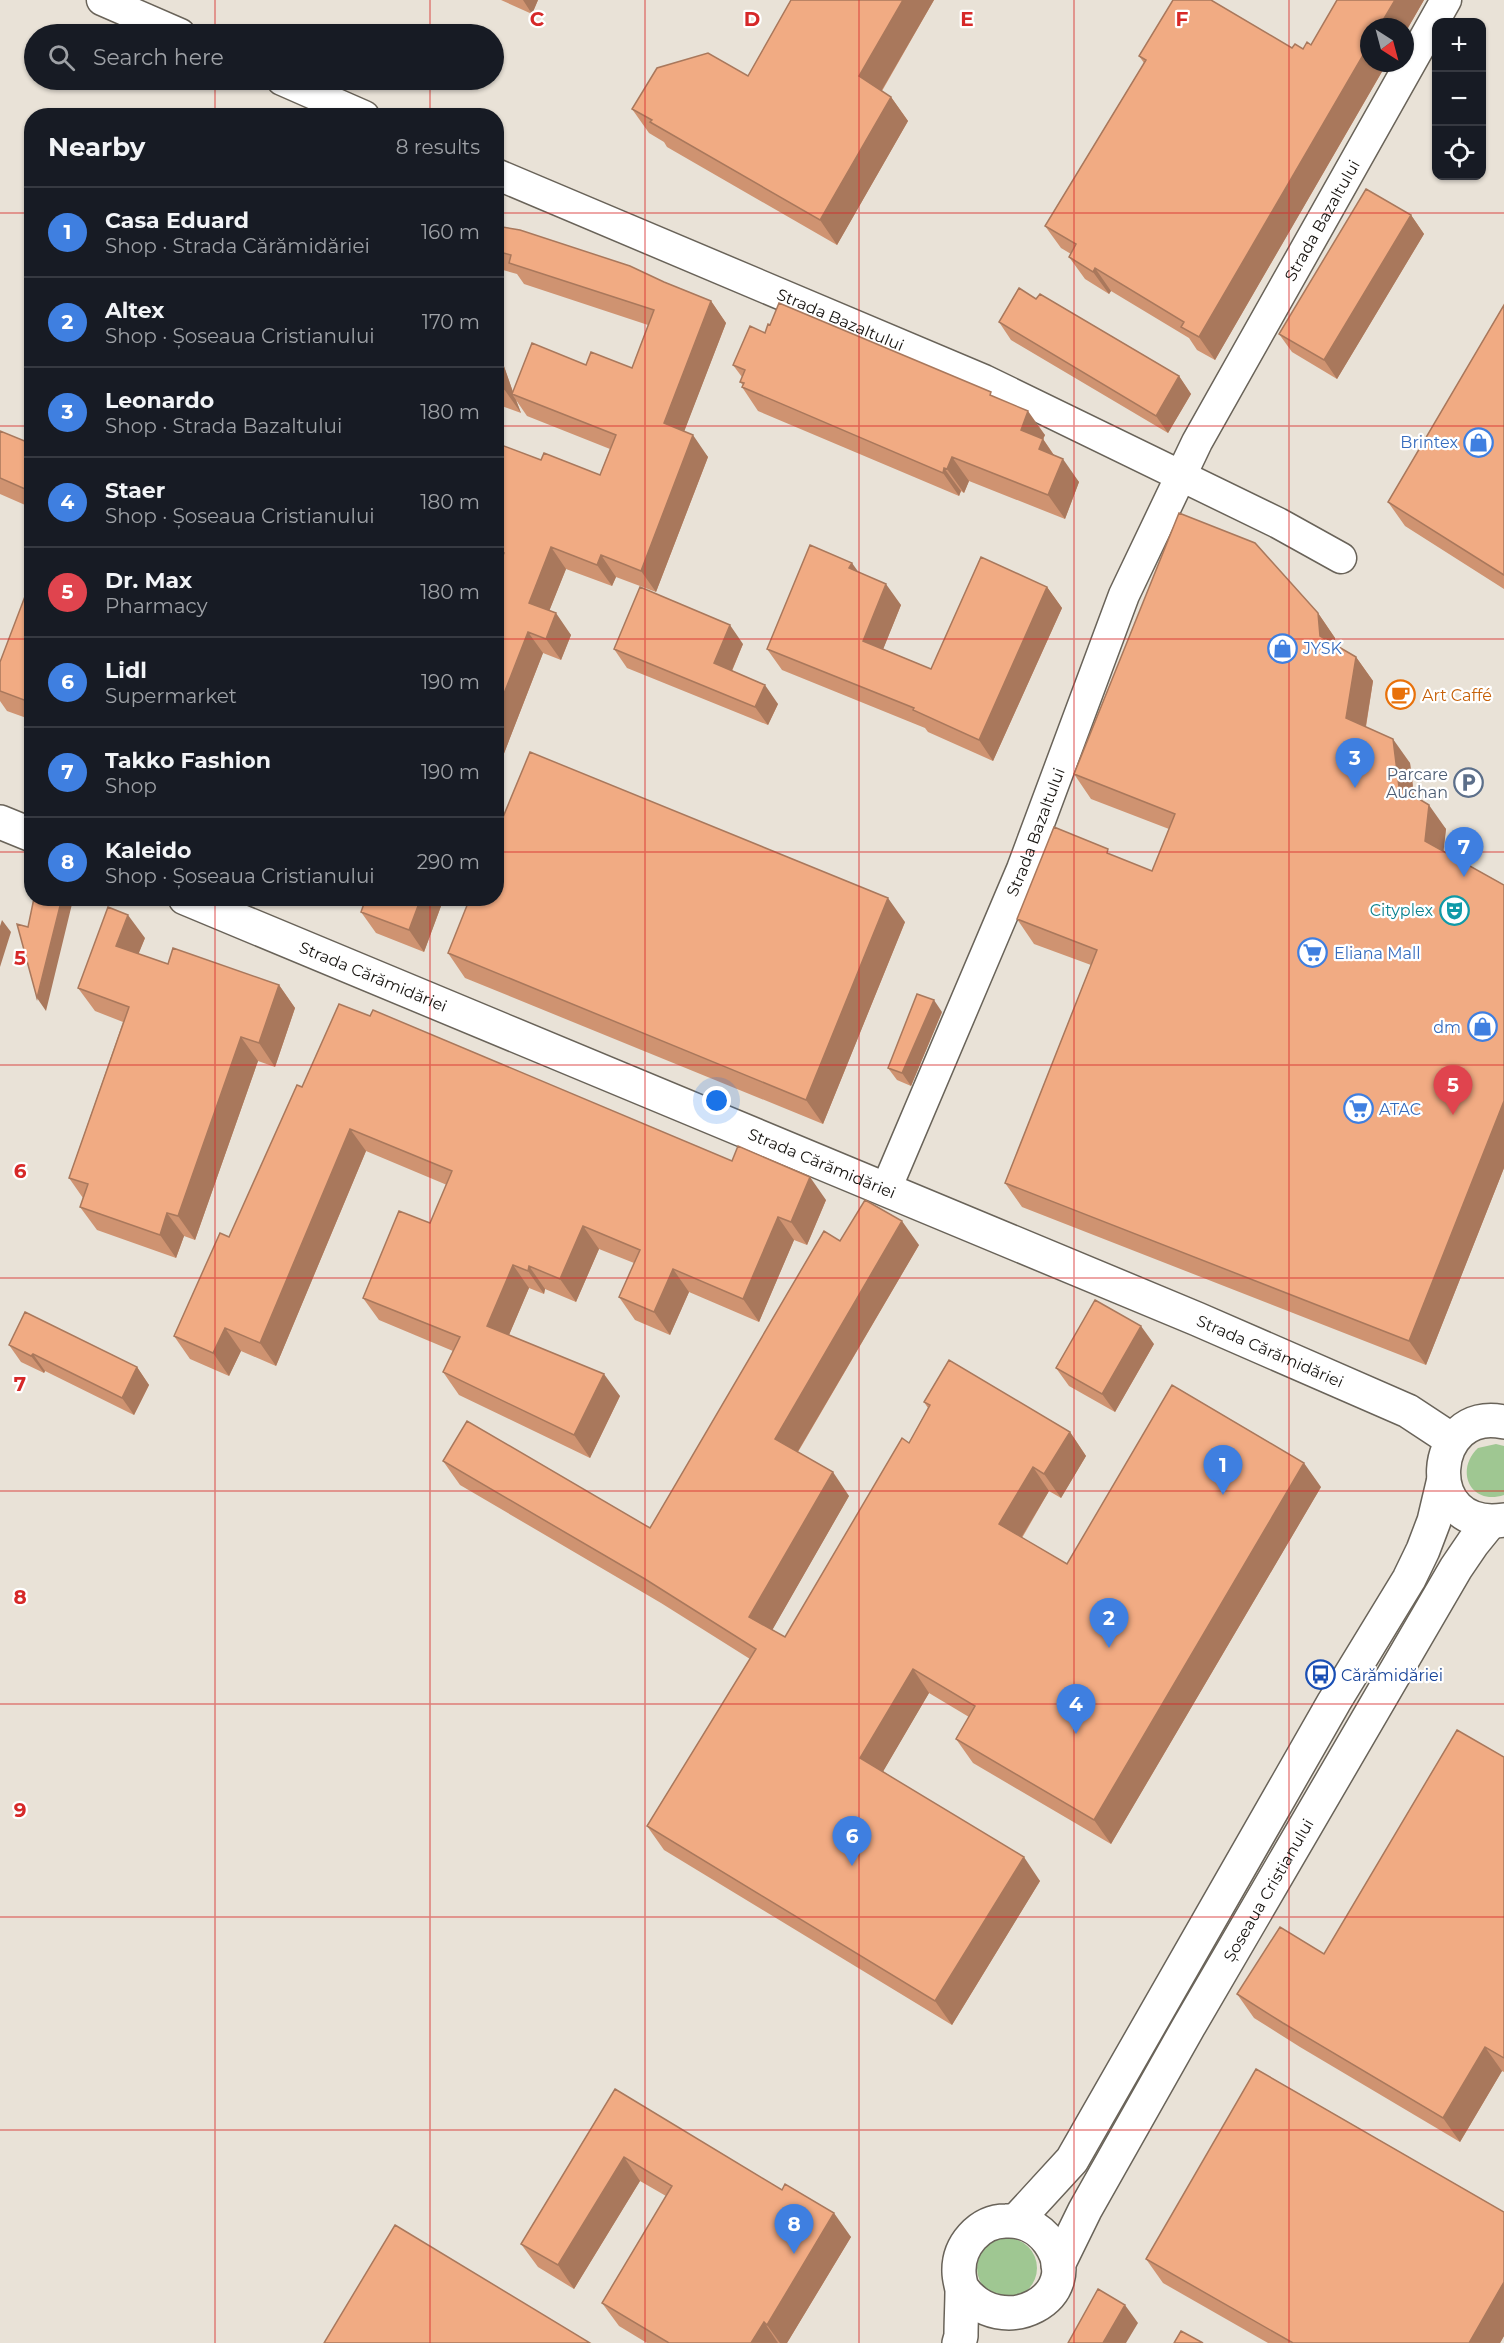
<!DOCTYPE html>
<meta charset="utf-8">
<style>
body{margin:0;font-family:Montserrat,sans-serif;background:#20242c;color:#f1f3f6}
.controls{position:absolute;right:18px;top:18px;display:grid;overflow:hidden;border-radius:12px;box-shadow:0 2px 4px #0004}
.controls button{width:54px;height:54px;display:grid;place-items:center;padding:0;border:0;border-bottom:2px solid #363941;background:#171b24;color:#f1f3f6;font:30px sans-serif}
.compass{position:absolute;left:1360px;top:18px;width:54px;height:54px;border-radius:50%;background:#171b24;box-shadow:0 2px 4px #0004;rotate:144deg}
.you{position:absolute;left:717px;top:1101px;width:21px;height:21px;margin:-15px;border:4px solid #fff;border-radius:50%;background:#1a73e8;box-shadow:0 0 0 9px #1a73e833}
.badge{display:grid;place-items:center;width:39px;height:39px;border-radius:50%;background:#806d0a;color:#fff;font-size:20px;font-weight:700}
.pin{position:absolute;translate:-50% -50px;filter:drop-shadow(0 2px 3px #0008)}
.pin::after{content:'';position:absolute;top:32px;width:21px;height:18px;background:inherit;clip-path:polygon(0 0,100% 0,50% 100%)}
.list{margin:0;padding:0;list-style:none}
h2{display:flex;justify-content:space-between;align-items:center;height:78px;margin:0;padding:0 24px;font-size:26px}
h2 small{font-size:20px;font-weight:400;color:#9ea1a6}
.list li{display:grid;grid-template-columns:39px 1fr auto;gap:18px;align-items:center;box-sizing:border-box;height:90px;padding:0 24px;border-top:2px solid #363941}
.list b{display:block;font-size:22px;white-space:nowrap}
.list p{margin:0;font-size:20px;white-space:nowrap;color:#9ea1a6}
.list em{font-size:20px;font-style:normal;color:#9ea1a6}
.icon{flex:none;width:33px;height:33px;fill:none;stroke:currentColor;stroke-width:2;stroke-linecap:round;stroke-linejoin:round}
.map{position:relative;flex:none;width:1504px;height:2343px;overflow:hidden}
.search{position:absolute;background:#171b24;box-shadow:0 2px 4px #0004;left:24px;top:24px;width:480px;height:66px;display:flex;align-items:center;gap:15px;box-sizing:border-box;padding:0 21px;border-radius:33px;color:#9ea1a6;font-size:22px}
.panel{position:absolute;background:#171b24;box-shadow:0 2px 4px #0004;left:24px;top:108px;width:480px;height:798px;border-radius:24px}
.map>svg:first-child{display:block}
.green{fill:#9fc792}
.lines{fill:none;stroke-linecap:round;stroke-linejoin:round}
.street-casing{stroke:#696359;stroke-width:33}
.secondary-casing{stroke:#696359;stroke-width:36}
.street{stroke:#fff;stroke-width:30}
.secondary{stroke:#fff;stroke-width:33}
.wall{fill:#cf9371}
.shaded-wall{fill:#a9785c}
.building{fill:#f1ab83;stroke:#a9785c;stroke-width:1.5}
.grid{fill:none;stroke:#d62828;stroke-width:1.5;stroke-opacity:0.55}
.labels{text-anchor:middle;dominant-baseline:central;stroke-width:4.5;stroke-linejoin:round;paint-order:stroke}
.street-label{font-size:16px;fill:#16130f;stroke:#fff}
.shop-label{font-size:16px;fill:#366cbe;stroke:#fff;text-anchor:start}
.food-label{font-size:16px;fill:#c56008;stroke:#fff;text-anchor:start}
.service-label{font-size:16px;fill:#4e5e75;stroke:#fff;text-anchor:end}
.culture-label{font-size:16px;fill:#0d838f;stroke:#fff;text-anchor:end}
.transit-label{font-size:16px;fill:#164399;stroke:#fff;text-anchor:start}
.grid-label{font-size:20px;text-anchor:middle;font-weight:bold;fill:#d62828;stroke:#fff;stroke-width:4.5;stroke-linejoin:round;paint-order:stroke}
</style>
<div class="map">
<svg width="1504" height="2343" viewBox="0 0 1504 2343">
<rect width="100%" height="100%" fill="#e9e2d7"/>
<path class="green" d="M1496,1444L1504,1446V1495C1471,1506 1454,1471 1478,1448Z
M977 2268a30 30 0 1 1 60 0a30 30 0 1 1-60 0Z"/>
<g class="lines">
<defs>
<g id="street">
<path d="M102,0L180,34"/>
<path d="M282,80L364,116"/>
<path id="s1" d="M496,174L984,380L1278,523L1341,558"/>
<path id="s2" d="M886,1189L1022,869L1124,595L1197,442L1446,0"/>
</g>
<g id="secondary">
<path d="M0,822L32,835"/>
<path id="s3" d="M185,898L1197,1319L1408,1411L1452,1440"/>
<path d="M1504,1422C1429,1405 1418,1533 1504,1520"/>
<path d="M1016,2221L1072,2160L1334,1702L1409,1579L1423,1550L1434,1521L1443,1483"/>
<path id="s4" d="M1058,2265L1085,2210L1189,2026L1456,1568L1473,1543L1490,1522"/>
<path d="M959,2343L961,2336C961,2321 962,2305 962,2290C961,2284 959,2278 959,2272C958,2246 979,2221 1006,2221C1023,2220 1039,2228 1049,2242C1088,2297 1001,2343 962,2288"/>
</g>
</defs>
<use href="#street" class="street-casing"/>
<use href="#secondary" class="secondary-casing"/>
<use href="#street" class="street"/>
<use href="#secondary" class="secondary"/>
</g>
<path class="wall" d="M501,0H538L532,14Z
M791,0H934L882,91L891,97L908,121L837,245L667,147L664,142L649,133L632,109L748,76Z
M1424,0L1405,33V27L1369,63H1387L1215,360L1197,350L1189,338L1111,291L1109,294L1085,279L1069,257L1071,254L1061,248L1045,226L1144,63L1139,56L1292,48L1303,49L1311,45Z
M1411,215L1424,234L1337,379L1292,352L1279,334Z
M496,226L664,282L711,301L726,323L684,431L708,457L656,592L616,577L612,586L566,569L549,611L571,635L561,660L543,653L496,774V573L499,567L496,566V443L541,460L600,475L610,449L527,416L516,400L521,413L496,404V349L499,352L513,392L586,365L632,368L648,325L524,284L517,274L496,268Z
M1036,299L1179,376L1191,394L1168,433L1011,340L999,322Z
M1504,305V589L1405,526L1388,502Z
M765,333L995,397L1045,435L1043,439L1054,455L1079,482L1065,519L969,481L964,493L961,491L959,496L758,411L742,387L743,385L740,382L742,377L733,365Z
M0,431L32,444V508L0,494Z
M858,572L901,605L883,649L931,669L1047,587L1062,608L993,761L928,732L925,728L782,670L767,649Z
M32,578V720L7,711L0,701V662Z
M1318,613L1335,638V645L1356,657L1373,681L1366,727L1410,763L1414,796L1446,829L1443,851L1504,885V1168L1426,1365L1022,1207L1005,1183L1091,965L1034,944L1017,919L1113,856L1152,871L1169,829L1091,799L1074,774Z
M743,644L732,671L778,704L768,725L627,668L614,649Z
M366,898H444L424,952L376,933L361,912Z
M905,922L823,1124L465,978L448,953Z
M145,938L138,954L168,964L279,985L295,1008L275,1067L258,1061L195,1240L184,1236L176,1258L97,1230L80,1207L83,1198L69,1178L123,1022L95,1011L78,988Z
M942,1012L911,1086L897,1080L888,1068Z
M302,1087L826,1200L807,1245L794,1240L759,1322L689,1292L670,1335L635,1320L619,1297L634,1263L599,1249L576,1302L545,1289L544,1294L529,1288L509,1335L620,1396L590,1458L459,1395L443,1372L453,1351L379,1320L363,1298L430,1223L447,1185L366,1151L276,1366L241,1351L229,1376L190,1359L174,1336L229,1237Z
M840,1241L919,1245L798,1452L849,1496L772,1630L785,1637L909,1443L928,1408L924,1402L1070,1432L1086,1456L1061,1498L1049,1491L1022,1538L1067,1564L1321,1487L1111,1844L973,1763L956,1739L969,1717L929,1693L883,1771L1040,1881L952,2025L664,1850L647,1826L750,1659L661,1603L460,1485L443,1461L650,1528Z
M1154,1344L1115,1412L1069,1386L1056,1368Z
M9,1345L137,1367L149,1385L134,1415L45,1371L44,1373L21,1362Z
M1504,1757V2072L1502,2071L1460,2142L1300,2047L1254,2018L1237,1994L1324,1954Z
M615,2089L851,2237L787,2343H647L619,2326L602,2303L666,2196L640,2181L574,2289L538,2267L521,2244Z
M1504,2212V2336L1500,2343H1268L1163,2283L1146,2259Z"/>
<path class="shaded-wall" d="M523,0H538L532,14Z
M903,0H934L876,100L859,76Z
M1395,0H1424L1405,33V27H1379Z
M1369,45V63H1387L1215,360L1199,337Z
M891,97L908,121L837,245L820,220Z
M1411,215L1424,234L1337,379L1324,360Z
M1095,268L1111,291L1109,294L1093,272Z
M711,301L726,323L679,445L664,423Z
M496,349L499,352L514,395L512,394L516,400L521,413L504,389L496,368Z
M1179,376L1191,394L1168,433L1156,416Z
M1028,411L1045,435L1043,439L1059,463L1055,472L1021,430Z
M693,435L708,457L656,592L641,571Z
M952,457L969,481L964,493L947,469Z
M1063,459L1079,482L1065,519L1048,495Z
M944,468L961,491L959,496L943,473Z
M551,547L566,569L544,624L529,603Z
M601,555L616,577L612,586L597,565Z
M852,563L867,584L849,568Z
M886,584L901,605L878,662L863,641Z
M1047,587L1062,608L993,761L979,740Z
M556,613L571,635L561,660L546,639Z
M1318,613L1335,638L1337,661L1320,636Z
M730,625L743,644L727,682L714,663Z
M528,632L543,653L496,774V714Z
M1356,657L1373,681L1363,743L1346,718Z
M765,685L778,704L768,725L755,707Z
M1393,739L1410,763L1416,811L1399,787Z
M1429,805L1446,829L1442,865L1425,841Z
M62,898H68L72,904L46,1011L37,998Z
M421,898H444L424,952L409,930Z
M888,898L905,922L823,1124L806,1100Z
M128,915L145,938L132,970L116,946Z
M2,920L11,932L0,967V926Z
M279,985L295,1008L275,1067L259,1043Z
M934,1000L942,1012L911,1086L902,1073Z
M241,1037L258,1061L195,1240L178,1216Z
M1504,1101V1168L1426,1365L1409,1341Z
M350,1129L366,1151L276,1366L260,1343Z
M810,1177L826,1200L807,1245L791,1222Z
M167,1213L184,1236L176,1258L160,1235Z
M778,1217L794,1240L759,1322L743,1299Z
M902,1221L919,1245L791,1463L775,1439Z
M583,1226L599,1249L576,1302L560,1279Z
M513,1265L529,1288L503,1349L487,1326Z
M529,1266L545,1289L544,1294L528,1271Z
M673,1269L689,1292L670,1335L654,1312Z
M1141,1326L1154,1344L1115,1412L1102,1394Z
M225,1328L241,1351L229,1376L213,1353Z
M33,1354L45,1371L44,1373L31,1356Z
M137,1367L149,1385L134,1415L122,1398Z
M604,1374L620,1396L590,1458L574,1435Z
M1070,1432L1086,1456L1061,1498L1044,1474Z
M1304,1463L1321,1487L1111,1844L1094,1820Z
M1033,1467L1049,1491L1015,1548L999,1524Z
M833,1472L849,1496L766,1641L749,1617Z
M913,1669L929,1693L877,1782L860,1758Z
M1024,1857L1040,1881L952,2025L935,2001Z
M1485,2047L1502,2071L1460,2142L1443,2118Z
M624,2157L640,2181L574,2289L558,2265Z
M834,2213L851,2237L787,2343H780L767,2325Z
M1504,2282V2336L1500,2343H1469Z
M1125,2305L1138,2323L1126,2343H1103Z
M764,2322L778,2343H751Z"/>
<path class="building" d="M791,0H903L859,76L891,97L820,220L650,122L652,120L632,109L657,68L708,53L748,76Z
M1173,0H1211L1292,48L1295,44L1303,49L1307,42L1311,45L1337,0H1395L1379,27H1369V45L1199,337L1181,327L1184,322L1095,268L1093,272L1069,257L1076,244L1045,226L1146,60L1139,56Z
M1366,189L1411,215L1324,360L1279,334Z
M496,226L520,230L630,266L664,282L711,301L664,423L693,435L641,571L601,555L597,565L551,547L529,603L556,613L546,639L528,632L496,714V573L504,553L496,550V443L541,460L544,453L600,475L616,435L512,394L532,343L586,365L591,352L632,368L654,310L509,263L511,255L496,251Z
M1019,288L1036,299L1040,294L1179,376L1156,416L999,322Z
M779,303L991,392L990,395L1028,411L1021,430L1043,439L1039,449L1063,459L1048,495L952,457L947,469L944,468L943,473L742,387L744,383L740,382L745,370L733,365L750,326L765,333L768,324L770,325Z
M1504,305V575L1388,502Z
M496,368L504,389L496,386Z
M0,431L32,444V492L0,478Z
M1179,513L1255,543L1318,613L1320,636L1356,657L1346,718L1393,739L1399,787L1429,805L1425,841L1504,885V1101L1409,1341L1005,1183L1097,950L1017,919L1054,827L1108,849L1107,853L1152,871L1175,814L1074,774Z
M810,545L852,563L849,568L886,584L863,641L931,669L981,557L1047,587L979,740L913,710L914,708L767,649Z
M32,578V703L0,691V662Z
M640,587L730,625L714,663L765,685L755,707L614,649Z
M530,752L888,898L806,1100L448,953L470,898H496V834Z
M34,898H62L37,998L17,924L28,927Z
M366,898H421L409,930L361,912Z
M108,907L128,915L116,946L168,964L173,948L279,985L259,1043L241,1037L178,1216L167,1213L160,1235L80,1207L88,1184L69,1178L129,1007L78,988Z
M917,994L934,1000L902,1073L888,1068Z
M339,1004L370,1016L373,1010L732,1161L738,1146L810,1177L791,1222L778,1217L743,1299L673,1269L654,1312L619,1297L640,1250L583,1226L560,1279L529,1266L528,1271L513,1265L487,1326L604,1374L574,1435L443,1372L460,1337L363,1298L399,1211L430,1223L452,1171L350,1129L260,1343L225,1328L213,1353L174,1336L220,1233L229,1237L297,1085L302,1087Z
M865,1200L902,1221L775,1439L833,1472L749,1617L785,1637L902,1438L909,1443L930,1405L924,1402L949,1360L1070,1432L1044,1474L1033,1467L999,1524L1067,1564L1172,1385L1304,1463L1094,1820L956,1739L975,1706L913,1669L860,1758L1024,1857L935,2001L647,1826L756,1649L645,1579L443,1461L467,1421L650,1528L824,1231L840,1241Z
M1095,1300L1141,1326L1102,1394L1056,1368Z
M25,1312L137,1367L122,1398L33,1354L31,1356L9,1345Z
M1457,1730L1504,1757V2058L1485,2047L1443,2118L1283,2023L1237,1994L1280,1927L1324,1954Z
M1256,2069L1504,2212V2282L1469,2343H1293L1146,2259Z
M615,2089L782,2190L785,2184L834,2213L767,2325L764,2322L751,2343H669L602,2303L672,2186L624,2157L558,2265L521,2244Z
M395,2225L590,2343H324Z
M1098,2289L1125,2305L1103,2343H1068Z
M1181,2331L1203,2343H1174Z"/>
<path class="grid" d="M215,0V34M430,0V34M645,0V2343M859,0V2343M1074,0V2343M1289,0V2343M215,80V116M430,80V116M0,213H32M496,213H1504M0,426H32M496,426H1504M0,639H32M496,639H1504M0,852H32M496,852H1504M215,898V2343M430,898V2343M0,1065H1504M0,1278H1504M0,1491H1504M0,1704H1504M0,1917H1504M0,2130H1504"/>
<defs>
<symbol id="shop-ring" viewBox="-11 -11 22 22"><circle r="9.5" fill="#fff" stroke="#3f7fe0" stroke-width="1.5"/><path d="M-5-2.5h2.3a2.7 3.5 0 0 1 5.4 0H5L5.5 6h-11ZM-1.5-2.5h3a1.5 2.3 0 0 0-3 0Z" fill="#3f7fe0"/></symbol>
<symbol id="cafe-ring" viewBox="-11 -11 22 22"><circle r="9.5" fill="#fff" stroke="#e8710a" stroke-width="1.5"/><path d="M-5.5-4.5H6V0H3Q3 3.5 0 3.5H-2.5Q-5.5 3.5-5.5 0ZM3-3.2v2h1.7v-2ZM-6 4.5H4V6H-6Z" fill="#e8710a"/></symbol>
<symbol id="parking-ring" viewBox="-11 -11 22 22"><circle r="9.5" fill="#fff" stroke="#5c6f8a" stroke-width="1.5"/><path d="M-3.5-5.5H1a3.5 3.5 0 0 1 0 7H-1V5.5H-3.5ZM-1-3.4V-.6H.8a1.4 1.4 0 0 0 0-2.8Z" fill="#5c6f8a"/></symbol>
<symbol id="theatre-ring" viewBox="-11 -11 22 22"><circle r="9.5" fill="#fff" stroke="#0f9aa8" stroke-width="1.5"/><path d="M-5-5.5Q0-4 5-5.5V0Q5 5 0 6Q-5 5-5 0ZM-3.3-2.5H-1v1.5H-3.3ZM1-2.5H3.3v1.5H1ZM-2.8 1Q0 5.5 2.8 1Z" fill="#0f9aa8"/></symbol>
<symbol id="supermarket-ring" viewBox="-11 -11 22 22"><circle r="9.5" fill="#fff" stroke="#3f7fe0" stroke-width="1.5"/><path d="M-6-5.5h2.5l.6 2H6L4.5 2H-2.5L-4.4-4H-6ZM-1.5 3.2a1.3 1.3 0 1 0 .1 0ZM3 3.2a1.3 1.3 0 1 0 .1 0Z" fill="#3f7fe0"/></symbol>
<symbol id="bus-ring" viewBox="-11 -11 22 22"><circle r="9.5" fill="#fff" stroke="#1a4fb4" stroke-width="1.5"/><path d="M-5-6H5V4H4V6H2V4H-2V6H-4V4H-5ZM-3.5-4V0h7V-4ZM-3.5 1.2v1.5H-2V1.2ZM2 1.2v1.5H3.5V1.2Z" fill="#1a4fb4"/></symbol>
</defs>
<g fill-rule="evenodd">
<use href="#shop-ring" x="1462" y="426" width="33" height="33"/>
<use href="#shop-ring" x="1266" y="632" width="33" height="33"/>
<use href="#cafe-ring" x="1384" y="678" width="33" height="33"/>
<use href="#parking-ring" x="1452" y="766" width="33" height="33"/>
<use href="#theatre-ring" x="1438" y="894" width="33" height="33"/>
<use href="#supermarket-ring" x="1296" y="936" width="33" height="33"/>
<use href="#shop-ring" x="1466" y="1010" width="33" height="33"/>
<use href="#supermarket-ring" x="1342" y="1092" width="33" height="33"/>
<use href="#bus-ring" x="1304" y="1658" width="33" height="33"/>
</g>
<g class="labels">
<g class="street-label">
<text stroke="none"><textPath href="#s2" startOffset="1064">Strada Bazaltului</textPath></text>
<text stroke="none"><textPath href="#s1" startOffset="374">Strada Bazaltului</textPath></text>
<text stroke="none"><textPath href="#s2" startOffset="387">Strada Bazaltului</textPath></text>
<text stroke="none"><textPath href="#s3" startOffset="204">Strada Cărămidăriei</textPath></text>
<text stroke="none"><textPath href="#s3" startOffset="690">Strada Cărămidăriei</textPath></text>
<text stroke="none"><textPath href="#s3" startOffset="1176">Strada Cărămidăriei</textPath></text>
<text stroke="none"><textPath href="#s4" startOffset="430">Șoseaua Cristianului</textPath></text>
</g>
<g class="shop-label">
<text x="1458" y="442" text-anchor="end">Brintex</text>
<text x="1303" y="648">JYSK</text>
<text x="1334" y="953">Eliana Mall</text>
<text x="1461" y="1027" text-anchor="end">dm</text>
<text x="1379" y="1109">ATAC</text>
</g>
<g class="food-label">
<text x="1422" y="695">Art Caffé</text>
</g>
<g class="service-label">
<text x="1448" y="774">Parcare<tspan x="1448" dy="18">Auchan</tspan></text>
</g>
<g class="culture-label">
<text x="1433" y="910">Cityplex</text>
</g>
<g class="transit-label">
<text x="1341" y="1675">Cărămidăriei</text>
</g>
</g>
<g class="grid-label">
<text x="537" y="26">C</text>
<text x="752" y="26">D</text>
<text x="967" y="26">E</text>
<text x="1182" y="26">F</text>
<text x="20" y="965">5</text>
<text x="20" y="1178">6</text>
<text x="20" y="1391">7</text>
<text x="20" y="1604">8</text>
<text x="20" y="1817">9</text>
</g>
</svg>
<div class="controls">
<button>+</button>
<button>−</button>
<button><svg class="icon" aria-label="locate" viewBox="0 0 24 24"><circle cx="12" cy="12" r="6"/><path d="M12 2v4M12 18v4M2 12h4M18 12h4"/></svg></button>
</div>
<svg class="compass" viewBox="-18 -18 36 36"><path d="M0-13l5 13h-10z" fill="#e53935"/><path d="M0 13l5-13h-10z" fill="#9ea1a6"/></svg>
<div class="you"></div>
<div class="pin badge" style="left:1223px;top:1495px;background:#3f7fe0">1</div>
<div class="pin badge" style="left:1109px;top:1648px;background:#3f7fe0">2</div>
<div class="pin badge" style="left:1355px;top:788px;background:#3f7fe0">3</div>
<div class="pin badge" style="left:1076px;top:1734px;background:#3f7fe0">4</div>
<div class="pin badge" style="left:1453px;top:1115px;background:#e0444e">5</div>
<div class="pin badge" style="left:852px;top:1866px;background:#3f7fe0">6</div>
<div class="pin badge" style="left:1464px;top:877px;background:#3f7fe0">7</div>
<div class="pin badge" style="left:794px;top:2254px;background:#3f7fe0">8</div>
<div class="search"><svg class="icon" aria-label="search" viewBox="0 0 24 24"><circle cx="10" cy="10" r="6"/><path d="M15 15l6 6"/></svg>Search here</div>
<section class="panel">
<h2>Nearby<small>8 results</small></h2>
<ul class="list">
<li><span class="badge" style="background:#3f7fe0">1</span><div><b>Casa Eduard</b><p>Shop · Strada Cărămidăriei</p></div><em>160 m</em></li>
<li><span class="badge" style="background:#3f7fe0">2</span><div><b>Altex</b><p>Shop · Șoseaua Cristianului</p></div><em>170 m</em></li>
<li><span class="badge" style="background:#3f7fe0">3</span><div><b>Leonardo</b><p>Shop · Strada Bazaltului</p></div><em>180 m</em></li>
<li><span class="badge" style="background:#3f7fe0">4</span><div><b>Staer</b><p>Shop · Șoseaua Cristianului</p></div><em>180 m</em></li>
<li><span class="badge" style="background:#e0444e">5</span><div><b>Dr. Max</b><p>Pharmacy</p></div><em>180 m</em></li>
<li><span class="badge" style="background:#3f7fe0">6</span><div><b>Lidl</b><p>Supermarket</p></div><em>190 m</em></li>
<li><span class="badge" style="background:#3f7fe0">7</span><div><b>Takko Fashion</b><p>Shop</p></div><em>190 m</em></li>
<li><span class="badge" style="background:#3f7fe0">8</span><div><b>Kaleido</b><p>Shop · Șoseaua Cristianului</p></div><em>290 m</em></li>
</ul>
</section>
</div>
